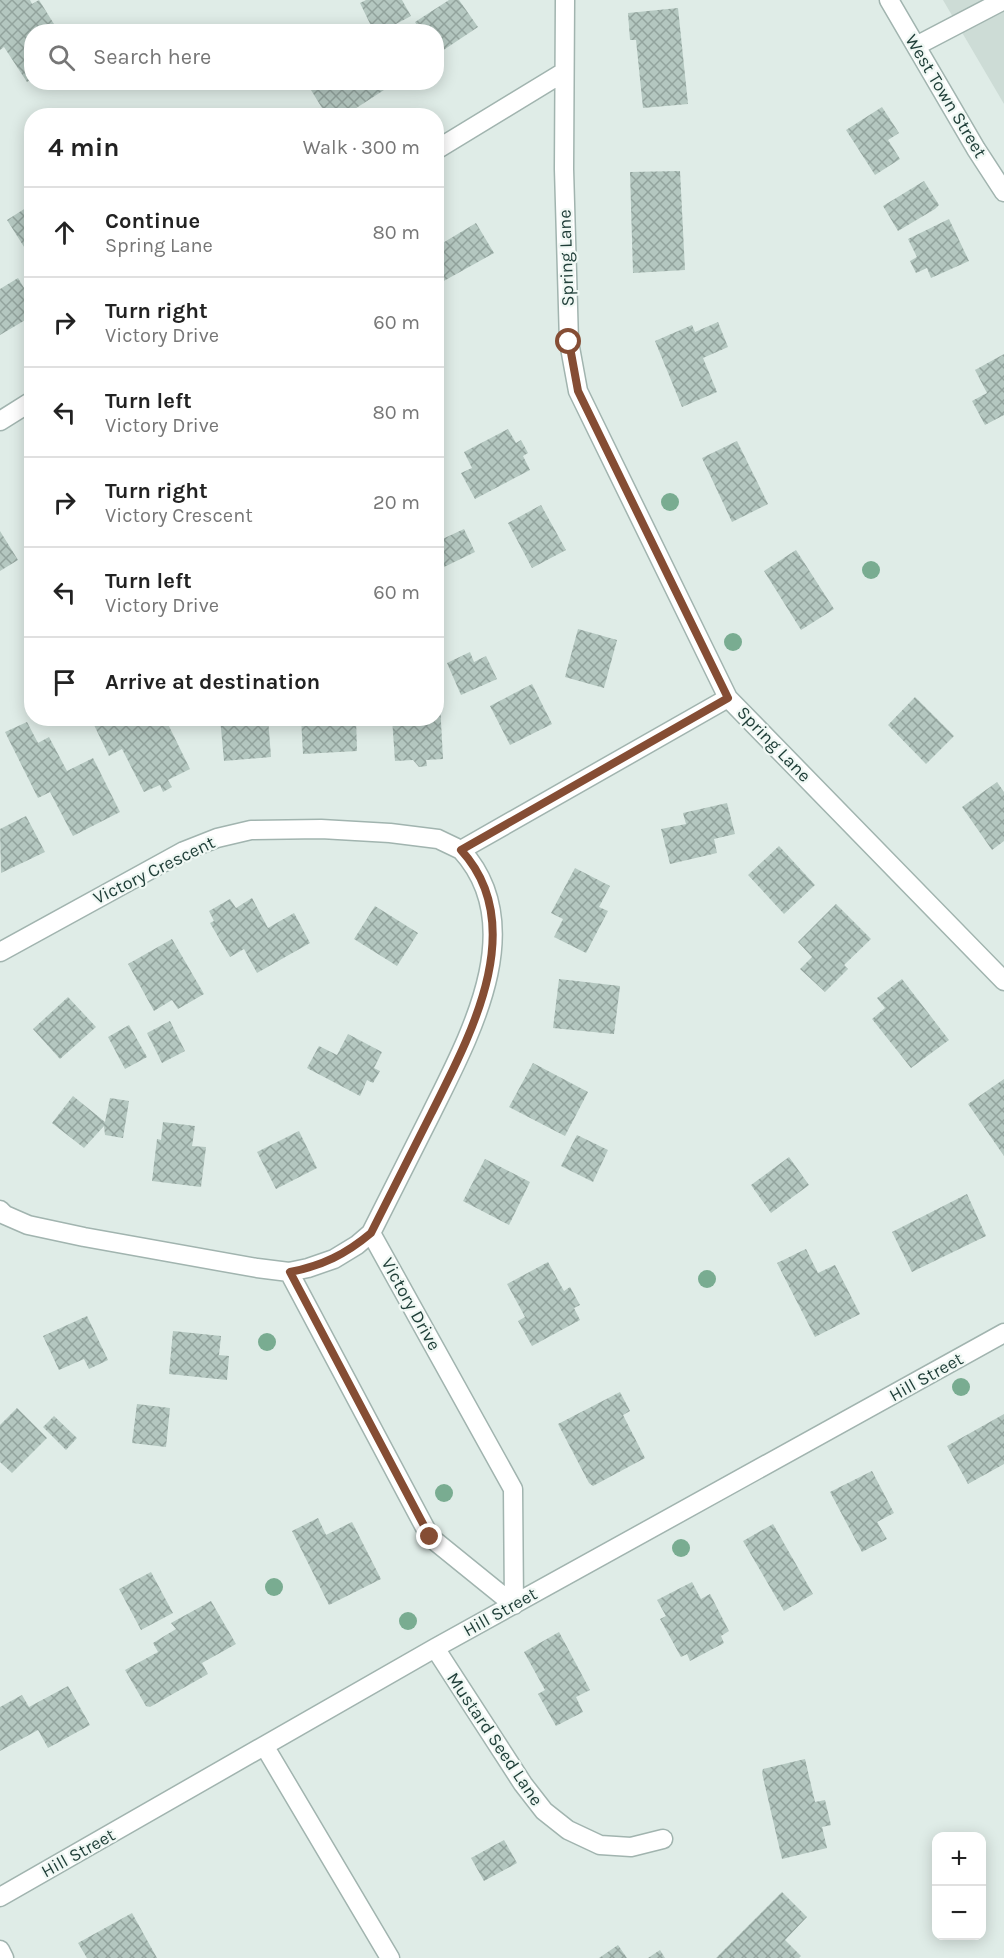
<!DOCTYPE html>
<meta charset="utf-8">
<style>
body{margin:0;font-family:Karla,sans-serif;background:#f6f6f6;color:#222}
.controls{position:absolute;right:18px;bottom:18px;display:grid;overflow:hidden;border-radius:12px;box-shadow:0 3px 15px #0003}
.controls button{width:54px;height:54px;display:grid;place-items:center;padding:0;border:0;border-bottom:2px solid #e0e0e0;background:#fff;color:#222;font:30px sans-serif}
.stop{position:absolute;width:18px;height:18px;margin:-14px;border:4px solid #854d34;border-radius:50%;background:#fff}
.stop.end{background:#854d34;border-color:#fff;box-shadow:0 2px 6px #0008}
.list{margin:0;padding:0;list-style:none}
h2{display:flex;justify-content:space-between;align-items:center;height:78px;margin:0;padding:0 24px;font-size:26px}
h2 small{font-size:20px;font-weight:400;color:#767676}
.list li{display:grid;grid-template-columns:39px 1fr auto;gap:18px;align-items:center;box-sizing:border-box;height:90px;padding:0 24px;border-top:2px solid #e0e0e0}
.list b{display:block;font-size:22px;white-space:nowrap}
.list p{margin:0;font-size:20px;white-space:nowrap;color:#767676}
.list em{font-size:20px;font-style:normal;color:#767676}
.icon{flex:none;width:33px;height:33px;fill:none;stroke:currentColor;stroke-width:2;stroke-linecap:round;stroke-linejoin:round}
.map{position:relative;flex:none;width:1004px;height:1958px;overflow:hidden}
.search{position:absolute;background:#fff;box-shadow:0 3px 15px #0003;left:24px;top:24px;width:420px;height:66px;display:flex;align-items:center;gap:15px;box-sizing:border-box;padding:0 21px;border-radius:24px;color:#767676;font-size:22px}
.panel{position:absolute;background:#fff;box-shadow:0 3px 15px #0003;left:24px;top:108px;width:420px;height:618px;border-radius:24px}
.map>svg:first-child{display:block}
.built{fill:#cddcd6}
.building{fill:url(#building-cross-hatch)}
.lines{fill:none;stroke-linecap:round;stroke-linejoin:round}
.minor-casing{stroke:#a1b4af;stroke-width:21}
.minor{stroke:#fff;stroke-width:18}
.tree{fill:#79ac91}
.route{stroke:#854d34;stroke-width:8}
.labels{text-anchor:middle;dominant-baseline:central;stroke-width:4.5;stroke-linejoin:round;paint-order:stroke}
.street-label{font-size:18px;fill:#1e3d37;stroke:#f0f8f4}
</style>
<div class="map">
<svg width="1004" height="1958" viewBox="0 0 1004 1958">
<defs>
<pattern id="building-cross-hatch" width="8" height="8" patternUnits="userSpaceOnUse" patternTransform="scale(1.5)"><rect width="8" height="8" fill="#b4c7c0"/><path d="M0 0l8 8M0 8l8-8" fill="none" stroke="#92a39d"/></pattern>
</defs>
<rect width="100%" height="100%" fill="#dfece7"/>
<path class="built" d="M943,0H1004V104Z"/>
<path class="building" d="M0,0H30L32,4L39,0L59,32H32V79L27,82L4,47L0,50Z
M366,0H402L411,16L381,32H374L360,3Z
M449,0H459L478,27L436,55V32H421L415,22Z
M678,8L688,104L643,108L636,40H630L628,13Z
M306,82H379L384,90L344,116H327Z
M882,107L899,133L888,140L900,159L875,175L846,130Z
M680,171L685,270L633,273L630,172Z
M924,181L939,205L935,209L898,231L883,206Z
M32,204V251H31L26,250L7,220Z
M949,219L969,261L931,278L927,268L916,273L910,261L917,257L908,239Z
M476,223L494,253L442,282L436,273V247Z
M18,278L32,301V316L0,335V289Z
M718,322L728,347L703,358L717,392L682,407L655,341L692,325L695,332Z
M1004,354V415L985,425L972,401L987,393L975,370Z
M508,429L516,443L521,440L528,453L523,456L530,470L475,499L461,473L472,468L464,452Z
M737,441L768,504L732,522L702,458Z
M541,505L566,550L532,568L508,523Z
M464,529L475,552L442,568L436,557V542Z
M0,531L18,560L0,571Z
M796,550L834,609L801,630L764,571Z
M578,629L617,640L604,688L565,677Z
M470,652L474,662L486,656L497,679L461,695L447,663Z
M532,684L552,724L510,745L490,706Z
M915,697L954,736L926,764L888,725Z
M436,703H440L443,759L426,760L427,766L419,767L413,760L395,761L392,718H436Z
M107,718H165L190,769L168,780L172,787L163,792L160,785L144,792L122,749L109,756L94,725Z
M220,718H268L271,757L224,761Z
M301,718H356L357,751L303,754Z
M27,722L38,743L49,737L67,771L93,758L120,812L73,836L50,792L38,798L5,732Z
M997,782L1004,792V841L992,850L962,807Z
M727,803L735,834L714,839L717,853L670,864L661,829L686,824L683,813Z
M26,816L45,852L1,873L0,829Z
M779,846L815,885L784,914L748,875Z
M575,868L610,886L599,907L608,911L586,953L554,937L563,919L551,913Z
M252,898L268,928L294,913L310,943L257,973L244,949L230,957L210,923L214,921L209,911L230,899L236,908Z
M836,904L871,939L844,965L848,969L825,992L800,969L812,957L798,942Z
M375,906L418,933L397,966L354,939Z
M172,939L204,994L178,1009L172,1000L154,1011L128,964Z
M559,979L620,986L614,1034L553,1028Z
M902,979L949,1040L911,1068L872,1019L885,1008L877,998Z
M68,997L96,1027L60,1059L33,1029Z
M170,1021L185,1051L162,1063L147,1033Z
M129,1025L147,1057L125,1069L108,1037Z
M348,1034L382,1052L374,1068L380,1071L373,1083L367,1080L360,1096L307,1068L319,1046L337,1055Z
M533,1063L588,1092L565,1136L509,1107Z
M1004,1079V1156L968,1104Z
M73,1096L105,1122L110,1098L129,1101L123,1138L105,1135L104,1126L84,1148L52,1123Z
M163,1122L195,1126L192,1146L206,1147L201,1187L152,1181L157,1139L161,1140Z
M299,1131L317,1168L276,1189L257,1152Z
M577,1135L608,1150L593,1182L561,1166Z
M789,1157L809,1185L771,1213L751,1185Z
M485,1159L530,1182L509,1225L463,1201Z
M967,1194L986,1236L912,1272L892,1232Z
M806,1249L818,1273L835,1265L860,1314L815,1337L777,1263Z
M548,1262L564,1291L570,1287L580,1305L574,1308L580,1320L532,1346L518,1321L525,1317L507,1284Z
M87,1316L108,1360L89,1369L84,1359L59,1370L43,1336Z
M173,1331L221,1336L219,1355L229,1356L227,1380L169,1374Z
M620,1392L630,1411L623,1415L645,1458L593,1486L589,1483L558,1424Z
M137,1404L170,1408L166,1447L132,1443Z
M17,1408L47,1438L12,1473L0,1462V1425Z
M1004,1414V1464L968,1484L947,1446Z
M54,1416L77,1438L66,1450L43,1427Z
M872,1471L894,1513L877,1522L887,1539L862,1552L830,1492Z
M318,1518L326,1535L352,1522L381,1579L329,1605L292,1531Z
M773,1524L813,1594L784,1611L743,1541Z
M151,1572L173,1613L141,1630L119,1589Z
M692,1582L701,1599L710,1594L729,1631L721,1636L724,1643L690,1661L687,1654L681,1657L660,1619L666,1616L657,1600Z
M211,1601L236,1644L202,1663L208,1674L150,1707L146,1706L125,1670L158,1652L153,1643L176,1629L171,1623Z
M559,1632L590,1690L576,1697L583,1712L556,1726L538,1694L545,1690L524,1652Z
M68,1686L90,1725L48,1748L38,1730L0,1751V1707L22,1695L29,1707Z
M805,1759L815,1802L825,1800L831,1825L822,1827L827,1848L782,1859L762,1773L763,1769Z
M504,1840L517,1863L484,1881L471,1858Z
M782,1892L807,1917L785,1940L801,1956L799,1958H716Z
M132,1913L157,1958H87L78,1943Z
M618,1945L627,1958H599Z
M660,1950L665,1958H648Z"/>
<g class="lines">
<defs>
<path id="minor" d="M565,0L564,169L569,342L578,391L728,698L1004,981
M889,0L976,149L1004,192
M916,46L1004,0
M436,150L564,72
M0,421L32,401
M0,952L184,851L217,838L251,830L321,829L390,833L438,839L461,850
M0,1210L5,1215L28,1225L84,1237L257,1268L289,1272L308,1268L334,1259L357,1245L371,1233C391,1193 411,1153 431,1114C469,1037 531,926 461,850L728,698
M289,1272L430,1537L514,1605L513,1489L371,1233
M435,1648L523,1784L544,1811L568,1830L600,1845L631,1847L663,1839
M265,1747L390,1958
M0,1897L435,1648L1004,1333
M0,1950L4,1958"/>
</defs>
<use href="#minor" class="minor-casing"/>
<use href="#minor" class="minor"/>
</g>
<g class="tree">
<circle cx="670" cy="502" r="9"/>
<circle cx="871" cy="570" r="9"/>
<circle cx="733" cy="642" r="9"/>
<circle cx="707" cy="1279" r="9"/>
<circle cx="267" cy="1342" r="9"/>
<circle cx="961" cy="1387" r="9"/>
<circle cx="444" cy="1493" r="9"/>
<circle cx="681" cy="1548" r="9"/>
<circle cx="274" cy="1587" r="9"/>
<circle cx="408" cy="1621" r="9"/>
</g>
<g class="lines">
<path class="route" d="M430,1537L290,1272C322,1266 346,1254 371,1233C391,1193 411,1153 431,1114C469,1038 531,926 461,850L728,698L578,391L569,342"/>
</g>
<g class="labels">
<g class="street-label">
<text transform="translate(946 96) rotate(59)">West Town Street</text>
<text transform="translate(566 258) rotate(-92)">Spring Lane</text>
<text transform="translate(774 744) rotate(46)">Spring Lane</text>
<text transform="translate(154 870) rotate(-26)">Victory Crescent</text>
<text transform="translate(411 1304) rotate(61)">Victory Drive</text>
<text transform="translate(926 1377) rotate(-29)">Hill Street</text>
<text transform="translate(500 1612) rotate(-29)">Hill Street</text>
<text transform="translate(495 1739) rotate(56)">Mustard Seed Lane</text>
<text transform="translate(78 1853) rotate(-29)">Hill Street</text>
</g>
</g>
</svg>
<div class="controls">
<button>+</button>
<button>−</button>
</div>
<div class="stop" style="left:569px;top:342px"></div>
<div class="stop end" style="left:430px;top:1537px"></div>
<div class="search"><svg class="icon" aria-label="search" viewBox="0 0 24 24"><circle cx="10" cy="10" r="6"/><path d="M15 15l6 6"/></svg>Search here</div>
<section class="panel">
<h2>4 min<small>Walk · 300 m</small></h2>
<ul class="list">
<li><svg class="icon" aria-label="ahead" viewBox="0 0 24 24"><path d="M12 20V5M6 11l6-6 6 6"/></svg><div><b>Continue</b><p>Spring Lane</p></div><em>80 m</em></li>
<li><svg class="icon" aria-label="right" viewBox="0 0 24 24"><path d="M7 20v-9h11M14 6l5 5-5 5"/></svg><div><b>Turn right</b><p>Victory Drive</p></div><em>60 m</em></li>
<li><svg class="icon" aria-label="left" viewBox="0 0 24 24"><path d="M17 20v-9H6M10 6l-5 5 5 5"/></svg><div><b>Turn left</b><p>Victory Drive</p></div><em>80 m</em></li>
<li><svg class="icon" aria-label="right" viewBox="0 0 24 24"><path d="M7 20v-9h11M14 6l5 5-5 5"/></svg><div><b>Turn right</b><p>Victory Crescent</p></div><em>20 m</em></li>
<li><svg class="icon" aria-label="left" viewBox="0 0 24 24"><path d="M17 20v-9H6M10 6l-5 5 5 5"/></svg><div><b>Turn left</b><p>Victory Drive</p></div><em>60 m</em></li>
<li><svg class="icon" aria-label="arrive" viewBox="0 0 24 24"><path d="M6 21V4h12l-3 4 3 4H6"/></svg><div><b>Arrive at destination</b></div></li>
</ul>
</section>
</div>
